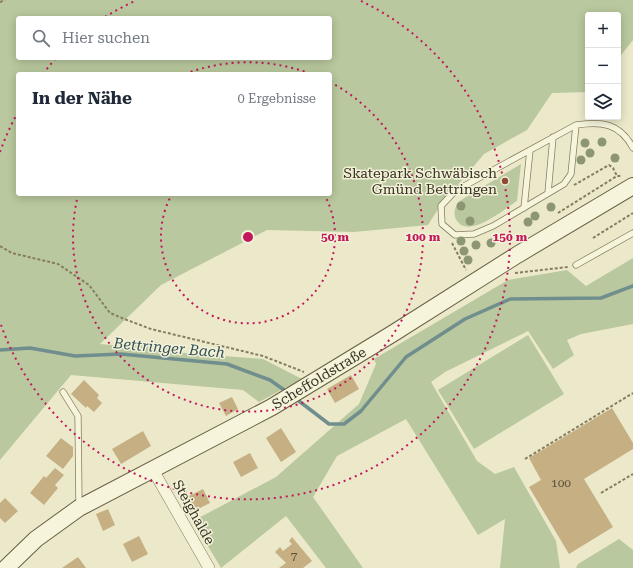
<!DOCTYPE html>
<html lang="de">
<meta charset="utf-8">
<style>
body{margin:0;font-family:"Roboto Serif",serif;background:#f2f2f3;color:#1f2937}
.controls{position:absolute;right:12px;top:12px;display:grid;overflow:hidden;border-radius:4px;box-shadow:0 2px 10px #0003}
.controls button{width:36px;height:36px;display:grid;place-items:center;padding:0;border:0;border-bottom:1px solid #e0e1e3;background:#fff;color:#1f2937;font:20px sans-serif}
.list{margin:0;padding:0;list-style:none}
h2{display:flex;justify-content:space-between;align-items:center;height:52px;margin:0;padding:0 16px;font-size:17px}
h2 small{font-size:13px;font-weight:400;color:#747a83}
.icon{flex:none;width:22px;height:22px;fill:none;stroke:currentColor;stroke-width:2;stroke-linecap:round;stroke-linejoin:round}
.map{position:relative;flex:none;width:633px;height:568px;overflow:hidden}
.search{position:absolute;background:#fff;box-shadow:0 2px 10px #0003;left:16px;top:16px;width:316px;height:44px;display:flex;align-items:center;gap:10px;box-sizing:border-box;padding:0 14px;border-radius:4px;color:#747a83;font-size:15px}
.panel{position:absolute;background:#fff;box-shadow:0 2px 10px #0003;left:16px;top:72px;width:316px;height:124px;border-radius:4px}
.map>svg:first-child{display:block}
.green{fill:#b9c89e;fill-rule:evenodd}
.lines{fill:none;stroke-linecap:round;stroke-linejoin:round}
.stream{stroke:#718e8e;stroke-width:3.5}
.building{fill:#c5af83}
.lane-casing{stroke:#867d60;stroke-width:7}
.street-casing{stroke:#867d60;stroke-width:12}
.secondary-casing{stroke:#685e43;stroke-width:18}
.path{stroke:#867d60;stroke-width:2;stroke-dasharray:3 2;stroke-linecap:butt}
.lane{stroke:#f6f5dc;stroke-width:5.5}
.street{stroke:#f6f5dc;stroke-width:11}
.secondary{stroke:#f6f5dc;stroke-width:16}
.tree{fill:#8c9672}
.ring{fill:none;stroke:#c2185b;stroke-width:2;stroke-dasharray:2 4}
.poi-dot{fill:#8f4b35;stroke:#f3f2d9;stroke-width:1.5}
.labels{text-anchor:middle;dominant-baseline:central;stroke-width:3;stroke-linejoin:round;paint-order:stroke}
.number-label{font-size:12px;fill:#5b513a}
.poi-label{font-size:14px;fill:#383222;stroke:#f3f2d9;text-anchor:end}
.street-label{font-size:14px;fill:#383222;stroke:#f3f2d9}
.water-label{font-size:15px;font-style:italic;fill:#335056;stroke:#f3f2d9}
.centre{fill:#c2185b;stroke:#f3f2d9;stroke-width:2}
.ring-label{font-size:12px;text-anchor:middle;font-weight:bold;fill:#c2185b;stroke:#f3f2d9;stroke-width:3;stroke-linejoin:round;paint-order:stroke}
</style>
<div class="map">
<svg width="633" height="568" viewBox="0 0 633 568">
<rect width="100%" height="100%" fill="#ebe9ca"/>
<path class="green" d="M0,0H633V40L618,59V15H588V92L552,93L527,130L484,154L440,206L428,225L354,232L267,230L161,285L100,344L123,346L156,342L173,352L263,359L302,379L259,402L243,390L71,375L0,460ZM18,18H330V58H18ZM18,74H330V194H18Z
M521,164L517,201C504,209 465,243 455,217C453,210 457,204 461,200Z
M633,258V324L581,334L567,340L574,355L553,369L528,331L445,372L431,382L477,461L495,474L514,467L556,541L560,568H500L505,519L478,535L406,419L337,456L313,497L363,568H326L286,516L221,568L193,521L276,477L359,404L376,364L374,359L508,280L567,270L586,286Z
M528,335L564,394L474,449L438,390Z
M619,539L633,550V568H576L578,564Z"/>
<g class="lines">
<path class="stream" d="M0,350L30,348L75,356L121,354L227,364L270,380L287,392
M295,398L329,424H344L361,411L406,357L465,319L510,299L601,298L633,286"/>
</g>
<path class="building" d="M351,375L359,389L335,403L327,389Z
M84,380L99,395L97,398L102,403L94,412L87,406L86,408L71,394Z
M232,397L238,409L226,416L219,403Z
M612,408L633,443V449L584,479L613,527L569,554L529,487L541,480L529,458Z
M281,428L296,452L281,462L266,438Z
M143,431L151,446L121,464L112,449Z
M61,438L73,447V456L63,469L46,456Z
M250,453L258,468L241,477L233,462Z
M55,468L64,475L55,485L58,488L44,505L30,493L44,476L46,478Z
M203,489L210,503L190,513L183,499Z
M5,498L18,511L5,523L0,518V503Z
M108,509L115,525L103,531L96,514Z
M139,536L148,554L132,562L123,544Z
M292,537L312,561L303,568H279L286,563L275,552L280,547L283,551L292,544L289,541Z
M78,557L86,568H62Z"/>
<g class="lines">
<defs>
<path id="lane" d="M576,125L571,174L564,184L493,226L474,234L455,235L442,224L441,206L455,191L576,125C601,121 620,123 633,148
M548,193L553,137
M524,208L530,150
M576,265L633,233
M63,392L78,416L79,506"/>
<path id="street" d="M153,470L209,568"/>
<path id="secondary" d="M6,568L36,539L79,508L272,407L392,334L517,255L633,186"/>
</defs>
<use href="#lane" class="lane-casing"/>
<use href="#street" class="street-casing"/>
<use href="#secondary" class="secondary-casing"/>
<path class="path" d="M0,2L5,0
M574,185L609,165L613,168L617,176
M558,213L617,176H621
M593,238L633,213
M452,243L466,270
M0,246L12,253L58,264L89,285L110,313L127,320L151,329L263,356L304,372
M515,273L568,267
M525,459L633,393
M601,493L633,474"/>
<use href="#lane" class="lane"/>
<use href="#street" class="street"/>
<use href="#secondary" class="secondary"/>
</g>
<g class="tree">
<circle cx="602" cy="142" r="4.5"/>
<circle cx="585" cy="143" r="4.5"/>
<circle cx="590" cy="153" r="4.5"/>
<circle cx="615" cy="158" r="4.5"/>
<circle cx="581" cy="160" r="4.5"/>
<circle cx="461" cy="206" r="4.5"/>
<circle cx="551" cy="207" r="4.5"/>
<circle cx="535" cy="216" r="4.5"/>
<circle cx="470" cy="221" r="4.5"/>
<circle cx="528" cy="222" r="4.5"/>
<circle cx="461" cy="241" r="4.5"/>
<circle cx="491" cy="243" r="4.5"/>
<circle cx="476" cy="245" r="4.5"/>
<circle cx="464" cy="251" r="4.5"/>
<circle cx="468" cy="260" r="4.5"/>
</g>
<g class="ring">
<path d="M324 194A87 87 0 1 1 172 194"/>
<path d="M185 74A175 175 0 0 1 311 74M330 82A175 175 0 1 1 78 195"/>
<path d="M0 152A262 262 0 0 1 18 112M43 74A262 262 0 0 1 56 58M105 17A262 262 0 0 1 135 1M361 1A262 262 0 1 1 0 322"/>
</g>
<circle class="poi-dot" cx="505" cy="181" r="4"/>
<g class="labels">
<g class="number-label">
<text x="561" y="483">100</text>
<text x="294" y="556">7</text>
</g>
<g class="poi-label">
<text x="497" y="173">Skatepark Schwäbisch<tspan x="497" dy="16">Gmünd Bettringen</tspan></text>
</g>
<g class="street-label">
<text transform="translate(319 378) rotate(-31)">Scheffoldstraße</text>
<text transform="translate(194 512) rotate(61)">Steighalde</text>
</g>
<g class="water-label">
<text transform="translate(169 348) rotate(5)">Bettringer Bach</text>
</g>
</g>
<circle cx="248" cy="237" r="6" class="centre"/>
<g class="ring-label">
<text x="335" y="241">50 m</text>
<text x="423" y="241">100 m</text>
<text x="510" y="241">150 m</text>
</g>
</svg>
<div class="controls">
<button>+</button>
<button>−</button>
<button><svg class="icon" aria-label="layers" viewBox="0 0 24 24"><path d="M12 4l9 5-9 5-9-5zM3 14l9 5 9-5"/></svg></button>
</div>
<div class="search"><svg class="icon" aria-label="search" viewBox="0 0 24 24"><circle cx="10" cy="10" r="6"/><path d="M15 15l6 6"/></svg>Hier suchen</div>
<section class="panel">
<h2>In der Nähe<small>0 Ergebnisse</small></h2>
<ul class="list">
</ul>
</section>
</div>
